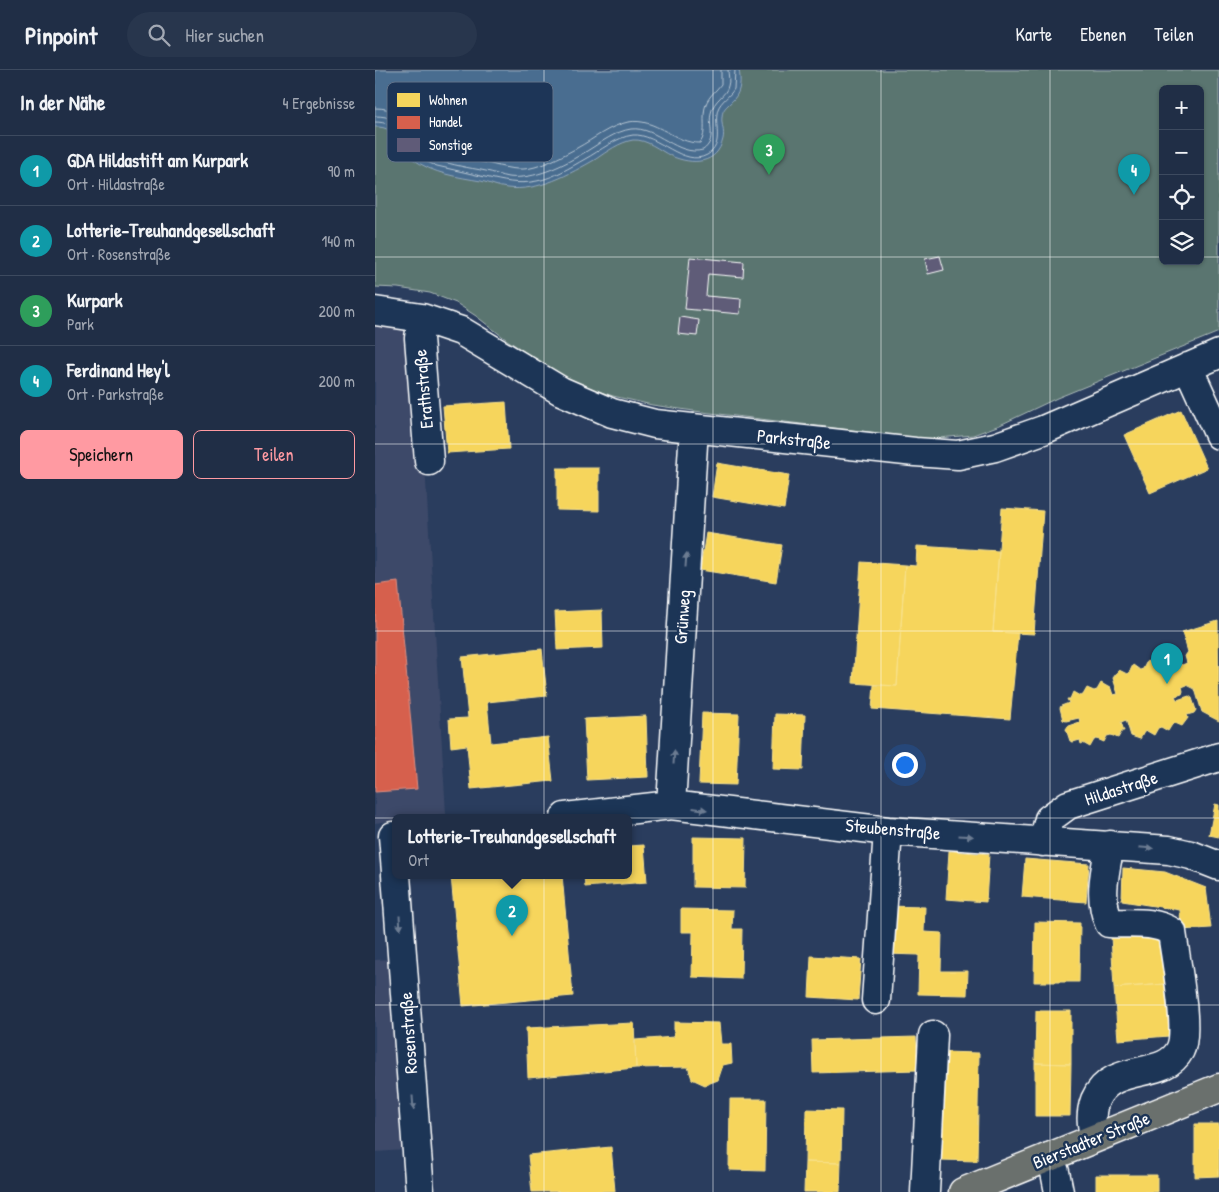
<!DOCTYPE html>
<html lang="de">
<meta charset="utf-8">
<style>
body{margin:0;font-family:"Patrick Hand",sans-serif;background:#28364d;color:#f1f3f6}
.controls{position:absolute;right:15px;top:15px;display:grid;overflow:hidden;border-radius:8px;box-shadow:0 1px 4px #0004}
.controls button{width:45px;height:45px;display:grid;place-items:center;padding:0;border:0;border-bottom:1px solid #3d4a5f;background:#202e46;color:#f1f3f6;font:25px sans-serif}
.you{position:absolute;left:529px;top:694px;width:18px;height:18px;margin:-12px;border:4px solid #fff;border-radius:50%;background:#1a73e8;box-shadow:0 0 0 8px #1a73e833}
.badge{display:grid;place-items:center;width:32px;height:32px;border-radius:50%;background:#ff9aa2;color:#fff;font-size:16px;font-weight:700}
.pin{position:absolute;translate:-50% -41px;filter:drop-shadow(0 1px 2px #0008)}
.pin::after{content:'';position:absolute;top:26px;width:18px;height:15px;background:inherit;clip-path:polygon(0 0,100% 0,50% 100%)}
.popup{position:absolute;left:17px;top:744px;width:240px;height:65px;box-sizing:border-box;display:grid;place-content:center;border-radius:8px;background:#202e46;filter:drop-shadow(0 1px 4px #0005);font-size:16px;white-space:nowrap;color:#a2a8b3}
.popup b{font-size:19px;color:#f1f3f6}
.popup::after{content:'';position:absolute;left:50%;top:100%;margin-left:-10px;border:10px solid transparent;border-top-color:#202e46}
.list{margin:0;padding:0;list-style:none}
h2{display:flex;justify-content:space-between;align-items:center;height:65px;margin:0;padding:0 20px;font-size:21px}
h2 small{font-size:16px;font-weight:400;color:#a2a8b3}
.list li{display:grid;grid-template-columns:32px 1fr auto;gap:15px;align-items:center;box-sizing:border-box;height:70px;padding:0 20px;border-top:1px solid #3d4a5f}
.list b{display:block;font-size:19px;white-space:nowrap}
.list p{margin:0;font-size:16px;white-space:nowrap;color:#a2a8b3}
.list em{font-size:16px;font-style:normal;color:#a2a8b3}
.actions{display:flex;gap:10px;padding:15px 20px}
.actions a{flex:1;padding:11px 0;border:1px solid #ff9aa2;border-radius:8px;text-align:center;font-size:18px;color:#ff9aa2}
.actions .main{background:#ff9aa2;color:#111}
.icon{flex:none;width:28px;height:28px;fill:none;stroke:currentColor;stroke-width:2;stroke-linecap:round;stroke-linejoin:round}
.map{position:relative;flex:none;width:844px;height:1122px;overflow:hidden}
header{display:flex;align-items:center;gap:30px;box-sizing:border-box;height:70px;padding:0 25px;background:#202e46;border-bottom:1px solid #3d4a5f}
header strong{font-size:24px}
nav{display:flex;gap:28px;margin-inline-start:auto;font-size:18px}
.search{width:350px;height:45px;background:#28364d;display:flex;align-items:center;gap:12px;box-sizing:border-box;padding:0 18px;border-radius:28px;color:#a2a8b3;font-size:19px}
main{display:flex}
aside{flex:1;background:#202e46}
.map>svg:first-child{display:block}
.built{fill:#3e4a69}
.green{fill:#5a7470;stroke:#acbab8;fill-rule:evenodd}
.water{fill:#486d90;stroke:#91a7bc}
.homes{fill:#f6d55c;stroke:#f9e28d}
.shops{fill:#d6604d;stroke:#e29082}
.lines{fill:none;stroke-linecap:round;stroke-linejoin:round}
.shore{stroke:#b6c5d3;stroke-width:1}
.building{fill:#5f5b78;stroke:#fff}
.minor-casing{stroke:#fff;stroke-width:31}
.major-casing{stroke:#fff;stroke-width:31}
.minor{stroke:#1d3557;stroke-width:28}
.major{stroke:#6b706d;stroke-width:28}
.oneway{fill:#6c7c92}
.grid{fill:none;stroke:#fff;stroke-width:1;stroke-opacity:0.55}
.labels{text-anchor:middle;dominant-baseline:central;stroke-width:5;stroke-linejoin:round;paint-order:stroke}
.street-label{font-size:18px;fill:#fff;stroke:#1d3557}
.key{fill:#1d3557;stroke:#617289;stroke-width:1}
.key-label{font-size:14px;fill:#fff}
</style>
<header>
<strong>Pinpoint</strong>
<div class="search"><svg class="icon" aria-label="search" viewBox="0 0 24 24"><circle cx="10" cy="10" r="6"/><path d="M15 15l6 6"/></svg>Hier suchen</div>
<nav><a>Karte</a><a>Ebenen</a><a>Teilen</a></nav>
</header>
<main>
<aside>
<h2>In der Nähe<small>4 Ergebnisse</small></h2>
<ul class="list">
<li><span class="badge" style="background:#0f9aa8">1</span><div><b>GDA Hildastift am Kurpark</b><p>Ort · Hildastraße</p></div><em>90 m</em></li>
<li><span class="badge" style="background:#0f9aa8">2</span><div><b>Lotterie-Treuhandgesellschaft</b><p>Ort · Rosenstraße</p></div><em>140 m</em></li>
<li><span class="badge" style="background:#2e9e5b">3</span><div><b>Kurpark</b><p>Park</p></div><em>200 m</em></li>
<li><span class="badge" style="background:#0f9aa8">4</span><div><b>Ferdinand Hey'l</b><p>Ort · Parkstraße</p></div><em>200 m</em></li>
</ul>
<div class="actions"><a class="main">Speichern</a><a>Teilen</a></div>
</aside>
<div class="map">
<svg width="844" height="1122" viewBox="0 0 844 1122">
<rect width="100%" height="100%" fill="#2a3d5e"/>
<filter id="ink" filterUnits="userSpaceOnUse"><feTurbulence type="fractalNoise" baseFrequency=".02" numOctaves="2"/><feDisplacementMap in="SourceGraphic" scale="10" xChannelSelector="R" yChannelSelector="G"/><feConvolveMatrix kernelMatrix="1 2 1 2 8 2 1 2 1" color-interpolation-filters="sRGB"/></filter>
<g filter="url(#ink)">
<path class="built" d="M0,255L14,256L39,262L50,396L71,744L43,747H21V750L0,753Z
M16,889L30,1080L0,1082V890Z"/>
<path class="green" d="M0,0H844V262L682,328L625,355L598,365L551,369L319,341L277,335L238,326L193,311L132,270L101,246L81,233L55,223L23,218L0,217ZM788,19H825V191H788Z"/>
<path class="water" d="M0,0H364C366,10 366,21 359,29C354,35 347,38 347,47C346,55 350,61 348,69C342,95 317,95 296,86C284,80 272,69 258,70C245,72 231,82 221,89C195,104 163,122 132,118C123,117 115,113 106,111C83,107 58,104 38,89C23,78 24,56 0,57Z"/>
<path class="homes" d="M131,332L134,379L72,383L68,336Z
M806,340L832,398L775,423L749,365Z
M342,393L414,405L409,439L337,427Z
M182,398H224V441L182,440Z
M627,438L668,441L659,564L618,562Z
M331,463L407,475L401,512L325,500Z
M542,476L624,481L618,562L643,563L635,649L497,639L499,615L522,616L530,495L541,496Z
M486,492L530,495L522,616L478,613Z
M227,540L228,578L182,580L180,542Z
M843,551L844,651L827,642L820,619L812,615L807,617L808,621L807,624L800,626L802,630L814,626L817,628L821,640L819,643L812,645L813,648L807,656L800,653H798L793,661L786,657L783,658L779,665L772,661L769,662L765,669L756,666L751,650L746,652L749,661H747L743,668L736,665L732,666L729,672L722,669L719,670L715,677L708,673L706,674L705,670L698,672L695,671L691,659L693,656L705,652L704,648L691,651L688,650L685,638L686,636L694,633L692,629H695L698,622L705,626L708,625L712,618L719,621L722,620L726,613L733,617L735,616L738,625L743,624L738,608L744,600L752,604L754,603L758,595L765,600L768,599L772,591L779,595L782,594L786,587L795,591L796,594L803,592L807,595L812,593L810,586L813,582L807,562Z
M167,579L172,626L112,632L116,673L173,667L178,711L96,719L92,675L76,677L74,649L93,648L87,587Z
M327,643L364,644L361,715L324,714Z
M400,644L430,645L428,700L398,699Z
M271,646L273,707L212,710L209,649Z
M840,734L844,735V767L834,765Z
M318,767L371,768L370,818L318,817Z
M269,775L272,812L210,817L209,805H253V776Z
M574,781L614,784L611,832L571,829Z
M650,789L714,794L711,832L647,827Z
M748,798L790,802L831,818L836,858L806,860L805,840L747,831Z
M90,805H187L198,926L88,936L76,806Z
M511,836L550,837L549,862L567,863L566,901H593L592,925L543,924L544,885L510,884Z
M306,839L358,840L357,859H367L366,909L317,907L318,862H306Z
M660,852L705,853L704,912H659Z
M786,862L790,914L739,918L736,866Z
M436,886L486,889L483,930L434,927Z
M790,914L794,966L743,970L739,918Z
M661,941H696V994L660,993Z
M299,952L344,953L346,974H356L357,993L348,995L343,1010L330,1015L317,1009L313,997L261,998L260,970L299,967Z
M259,953L261,998L153,1008L151,958Z
M541,967L543,1000L438,1003L437,970Z
M567,982L604,983L602,1091L565,1090Z
M660,993L696,994L695,1046H660Z
M355,1029H391L390,1101L354,1100Z
M431,1039L467,1040L466,1093L430,1092Z
M820,1054H844V1106L820,1107Z
M236,1077L240,1121L157,1122L153,1085Z
M430,1092L466,1093L465,1122H429Z
M721,1105H782V1122H721Z"/>
<path class="shops" d="M23,512L42,719L0,722V515Z"/>
<g class="lines">
<path class="shore" d="M0,38C37,38 34,65 60,81C77,86 94,89 112,93C128,97 144,102 160,97C174,93 189,85 202,78C219,69 234,56 253,52C281,47 300,74 325,73C333,63 326,47 331,34C334,26 341,21 346,14V0
M0,46C32,46 27,66 46,81C57,89 71,93 85,96C93,98 102,99 111,101C118,102 126,106 133,107C160,110 189,95 212,81C225,73 241,61 256,59C282,56 302,87 328,80C342,70 333,56 336,43C339,29 351,26 353,16C355,11 353,5 353,0
M0,52C24,52 25,68 39,83C45,89 54,93 62,96C78,100 94,103 110,107C129,111 142,115 162,111C178,108 196,97 210,89C225,81 241,67 258,65C282,63 309,98 332,85C350,75 338,54 343,39C346,31 355,26 359,19L360,0"/>
</g>
<path class="building" d="M565,186L569,200L553,204L550,189Z
M315,187L369,192L368,207L333,204L331,226L366,229L365,244L310,239Z
M305,247L324,250L322,266L303,264Z"/>
<g class="lines">
<defs>
<path id="minor" d="M0,241L47,248L86,261L186,321L237,343L280,354L540,382L583,385L620,377L668,360L844,284
M47,248L44,268L54,391
M813,297L844,365
M296,735L319,358
M190,747L296,735L513,761L794,780L816,785L844,796
M18,766L21,802
M668,772L674,749L693,735L844,687
M21,805L45,1122
M501,930L513,761
M720,1067C716,1054 715,1044 720,1030C737,991 789,1011 805,980C815,961 800,886 797,862C779,850 755,854 734,853C723,828 730,801 735,775
M674,1087L680,1102L684,1122
M550,1122L558,965"/>
<path id="major" d="M588,1122L844,1018"/>
</defs>
<use href="#minor" class="minor-casing"/>
<use href="#major" class="major-casing"/>
<use href="#minor" class="minor"/>
<use href="#major" class="major"/>
</g>
<defs><path id="oneway-solid" d="M-6-.8H1V-3.2L6.5 0L1 3.2V.8H-6Z" transform="scale(1.25)"/></defs>
<g class="oneway">
<use href="#oneway-solid" transform="translate(311 490) rotate(-86)"/>
<use href="#oneway-solid" transform="translate(299 687) rotate(-86)"/>
<use href="#oneway-solid" transform="translate(325 739) rotate(7)"/>
<use href="#oneway-solid" transform="translate(591 766) rotate(4)"/>
<use href="#oneway-solid" transform="translate(771 778) rotate(5)"/>
<use href="#oneway-solid" transform="translate(25 853) rotate(86)"/>
<use href="#oneway-solid" transform="translate(38 1033) rotate(86)"/>
</g>
</g>
<path class="grid" d="M169,0V1122M338,0V1122M506,0V1122M675,0V1122M0,187H788M825,187H844M0,374H844M0,561H844M0,748H844M0,935H844"/>
<g class="labels">
<g class="street-label">
<text transform="translate(48 319) rotate(-95)">Erathstraße</text>
<text transform="translate(419 369) rotate(6)">Parkstraße</text>
<text transform="translate(307 547) rotate(-86)">Grünweg</text>
<text transform="translate(746 718) rotate(-18)">Hildastraße</text>
<text transform="translate(518 759) rotate(5)">Steubenstraße</text>
<text transform="translate(33 963) rotate(-94)">Rosenstraße</text>
<text transform="translate(716 1070) rotate(-22)">Bierstadter Straße</text>
</g>
</g>
<rect x="12" y="12" width="166" height="80" rx="8" class="key"/>
<rect x="22" y="23" width="23" height="14" fill="#f6d55c"/>
<rect x="22" y="46" width="23" height="13" fill="#d6604d"/>
<rect x="22" y="68" width="23" height="14" fill="#5f5b78"/>
<g class="key-label">
<text x="54" y="35">Wohnen</text>
<text x="54" y="57">Handel</text>
<text x="54" y="80">Sonstige</text>
</g>
</svg>
<div class="controls">
<button>+</button>
<button>−</button>
<button><svg class="icon" aria-label="locate" viewBox="0 0 24 24"><circle cx="12" cy="12" r="6"/><path d="M12 2v4M12 18v4M2 12h4M18 12h4"/></svg></button>
<button><svg class="icon" aria-label="layers" viewBox="0 0 24 24"><path d="M12 4l9 5-9 5-9-5zM3 14l9 5 9-5"/></svg></button>
</div>
<div class="you"></div>
<div class="pin badge" style="left:792px;top:614px;background:#0f9aa8">1</div>
<div class="pin badge" style="left:137px;top:866px;background:#0f9aa8">2</div>
<div class="popup"><b>Lotterie-Treuhandgesellschaft</b>Ort</div>
<div class="pin badge" style="left:394px;top:105px;background:#2e9e5b">3</div>
<div class="pin badge" style="left:759px;top:125px;background:#0f9aa8">4</div>
</div>
</main>
